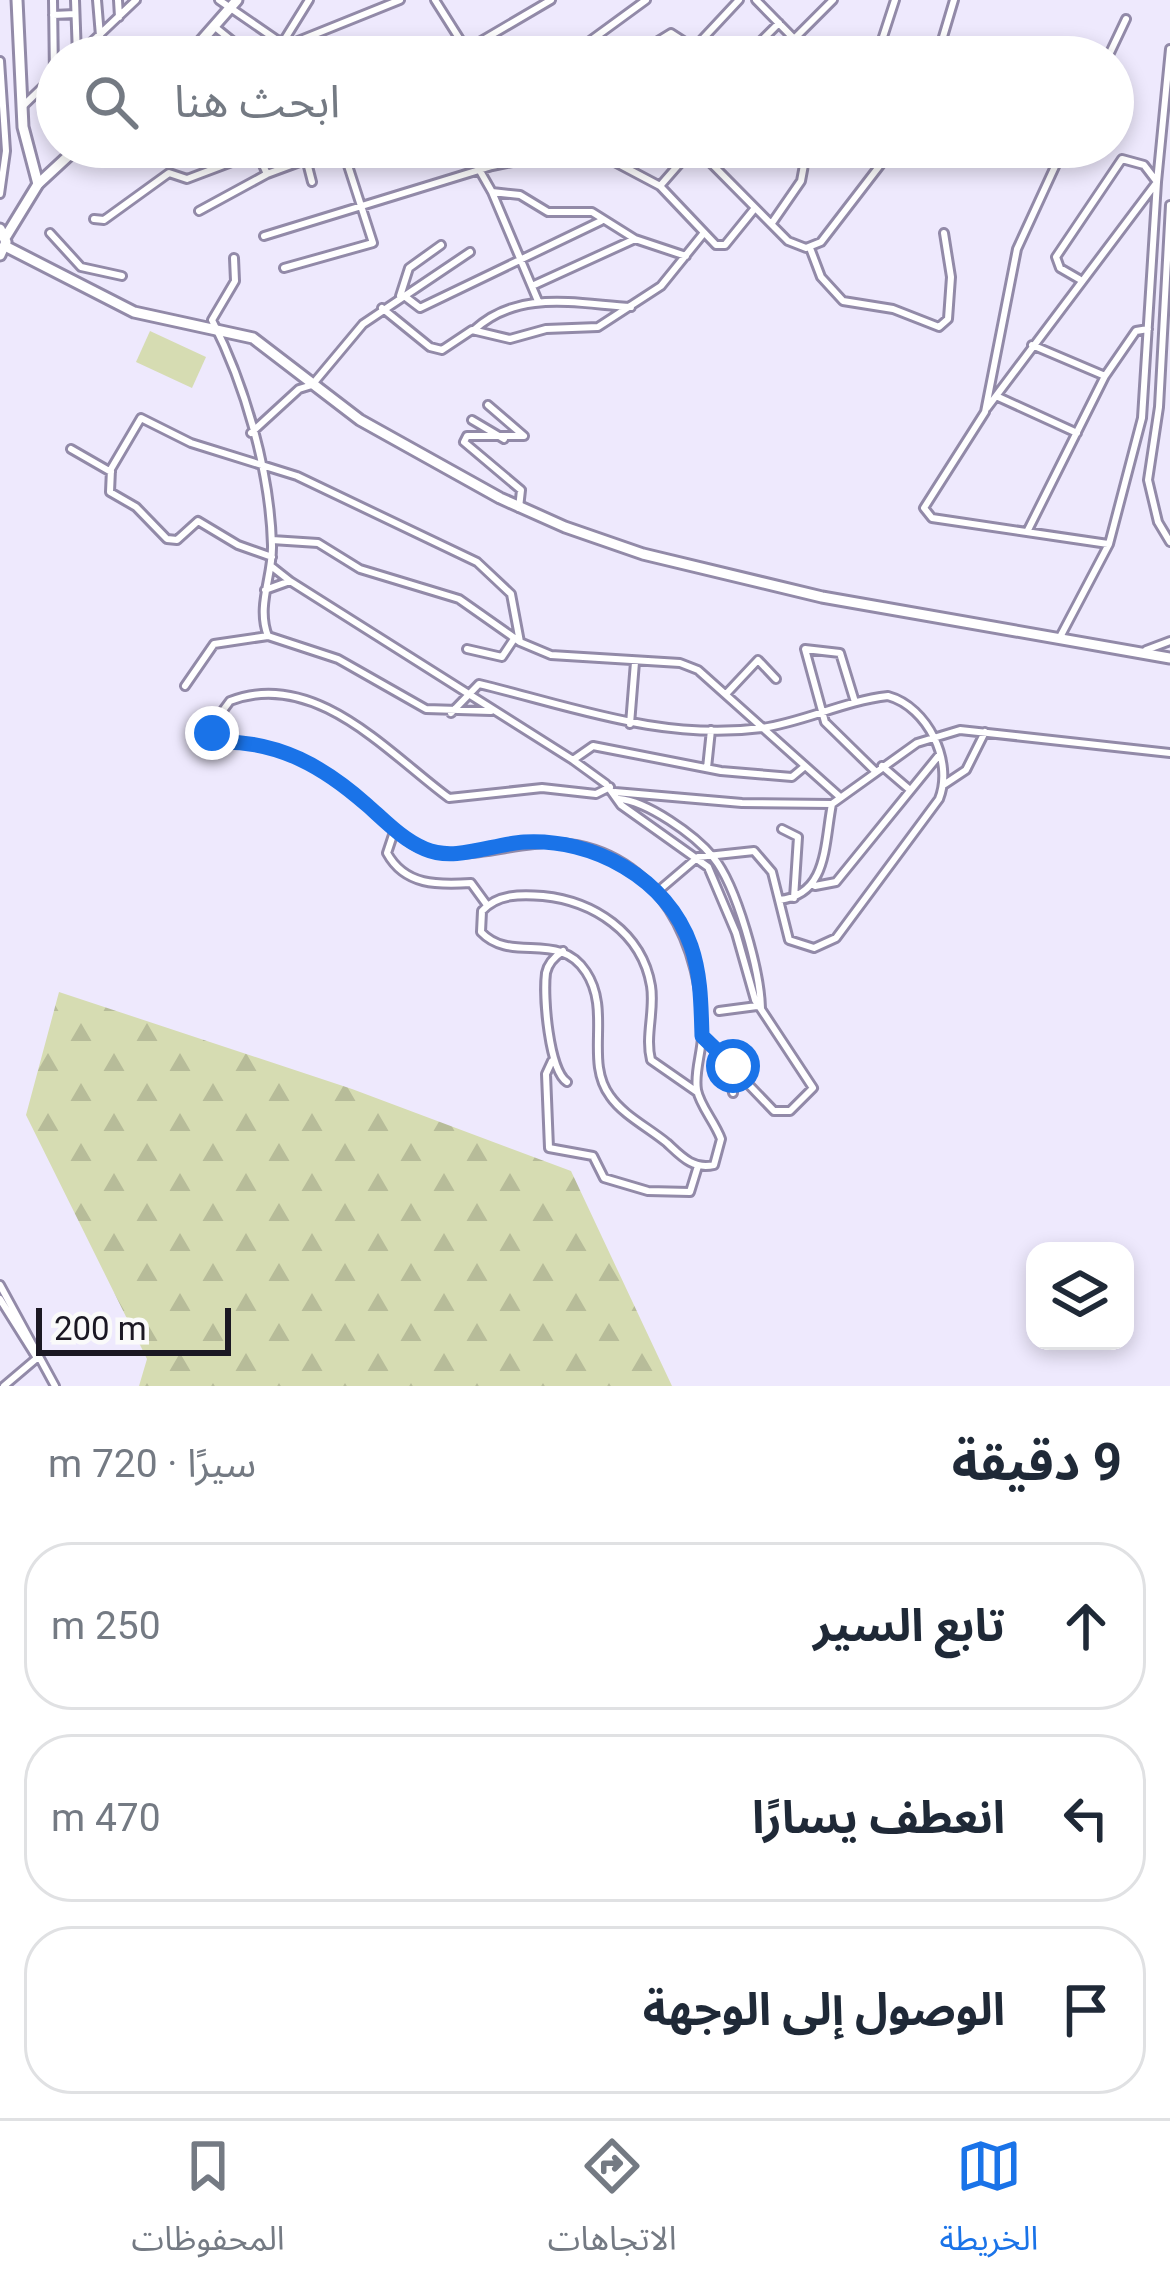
<!DOCTYPE html>
<html lang="ar">
<meta charset="utf-8">
<style>
body{margin:0;font-family:Roboto,"Noto Sans Arabic",sans-serif;background:#f2f2f3;color:#1f2937;direction:rtl}
.controls{position:absolute;right:36px;bottom:36px;display:grid;overflow:hidden;border-radius:24px;box-shadow:0 6px 18px #0003}
.controls button{width:108px;height:108px;display:grid;place-items:center;padding:0;border:0;border-bottom:3px solid #e0e1e3;background:#fff;color:#1f2937;font:60px sans-serif}
.scale{position:absolute;left:36px;bottom:30px;width:195px;box-sizing:border-box;padding-left:12px;border:6px solid #1b1823;border-top:0;font-size:33px;line-height:42px;white-space:nowrap;color:#1b1823;-webkit-text-stroke:9px #fafafa;paint-order:stroke}
.stop{position:absolute;width:36px;height:36px;margin:-27px;border:9px solid #1a73e8;border-radius:50%;background:#fff}
.stop.end{background:#1a73e8;border-color:#fff;box-shadow:0 3px 12px #0008}
.list{margin:0;padding:0;list-style:none}
h2{display:flex;justify-content:space-between;align-items:center;height:156px;margin:0;padding:0 48px;font-size:51px}
h2 small{font-size:39px;font-weight:400;color:#747a83}
.list li{display:grid;grid-template-columns:78px 1fr auto;gap:36px;align-items:center;box-sizing:border-box;height:168px;margin:0 24px 24px;padding:0 24px;border:3px solid #e0e1e3;border-radius:48px}
.list b{display:block;font-size:45px;white-space:nowrap}
.list em{font-size:39px;font-style:normal;color:#747a83}
.icon{flex:none;width:66px;height:66px;fill:none;stroke:currentColor;stroke-width:2;stroke-linecap:round;stroke-linejoin:round}
.map{position:relative;flex:none;width:1170px;height:1386px;overflow:hidden;direction:ltr}
.search{position:absolute;background:#fff;box-shadow:0 6px 18px #0003;left:36px;right:36px;top:36px;height:132px;display:flex;align-items:center;gap:30px;box-sizing:border-box;padding:0 42px;border-radius:66px;color:#747a83;font-size:45px}
.sheet{height:732px;background:#fff}
nav{display:flex;justify-content:space-around;align-items:center;box-sizing:border-box;height:168px;border-top:3px solid #e0e1e3;background:#fff;font-size:33px;color:#747a83}
nav a{display:grid;justify-items:center;gap:6px}
nav .on{color:#1a73e8}
.map>svg:first-child{display:block}
.forest{fill:url(#forest-firs)}
.garden{fill:#d6dcb2}
.lines{fill:none;stroke-linecap:round;stroke-linejoin:round}
.minor-casing{stroke:#928aa8;stroke-width:12}
.tertiary-casing{stroke:#928aa8;stroke-width:15}
.secondary-casing{stroke:#928aa8;stroke-width:15}
.minor{stroke:#fff;stroke-width:6}
.tertiary{stroke:#fff;stroke-width:9}
.secondary{stroke:#fff;stroke-width:9}
.route{stroke:#1a73e8;stroke-width:15}
</style>
<div class="map">
<svg width="1170" height="1386" viewBox="0 0 1170 1386">
<defs>
<pattern id="forest-firs" width="22" height="20" patternUnits="userSpaceOnUse" patternTransform="scale(3)"><rect width="22" height="20" fill="#d6dcb2"/><path d="M5 1l3.5 6h-7zM16 11l3.5 6h-7z" fill="#b7bc99"/></pattern>
</defs>
<rect width="100%" height="100%" fill="#eee9fd"/>
<path class="forest" d="M59,992L352,1089L571,1171L672,1386H139L147,1359L26,1115Z"/>
<path class="garden" d="M150,331L206,357L192,388L136,362Z"/>
<g class="lines">
<defs>
<path id="minor" d="M53,0L54,76
M75,0L77,56
M97,0L100,36
M118,0L119,17
M219,0L277,40L293,43L400,0
M435,0L471,57
M756,0L812,57
M53,15L75,14
M215,27L252,57
M794,39L833,0
M283,42L309,0
M881,43L895,0
M696,46L739,0
M76,57L136,0
M454,57L551,0
M568,57L646,0
M632,57L671,33L708,57
M745,57L779,23
M937,57L954,0
M1108,57L1126,19
M0,61L6,151L0,194
M23,106L54,76
M255,147L267,174
M303,147L312,182
M695,147L788,241L806,248L821,242L894,147
M797,147L804,165
M1064,147L1017,249L985,412L924,508L932,518L1108,544
M480,171L492,192L520,195L548,212H592L635,239L686,256
M660,186L694,147
M492,192L538,301
M1170,205L1159,407L1148,480L1158,522L1170,542
M199,211L267,174L340,147
M94,219L104,220L169,173L187,179L232,162L229,147
M772,223L801,181L804,165L829,147
M50,233L81,267L122,276
M264,236L492,166L573,150L609,159L660,186L716,245H725L755,208
M810,248L821,277L843,301L893,309L939,327L948,319L951,277L944,233
M234,258L235,281L212,320C245,385 270,471 272,545C273,576 256,606 268,636L338,659L426,709L491,711
M284,268L373,243L342,147
M532,286L635,239
M403,295L420,308L601,221
M400,296L409,268L441,245
M382,308L430,347L442,350L472,330L510,339L546,329L598,327L661,286L703,234
M474,330C518,289 577,304 631,307
M1032,345L1105,376
M996,396L1077,433
M488,405L524,436H467L464,442L521,490L519,508
M987,408L1157,182L1170,49
M472,420L504,439
M251,433L299,389L312,385L363,324L470,252
M71,449L111,472
M1027,532L1105,376L1136,331L1148,329
M272,540L318,543L360,569L459,599L520,642L551,655L680,663L698,670L840,797
M272,557L238,545L198,521L177,540L167,539L136,507L110,492L111,469L141,418L191,443L297,476L477,562L511,594L520,642
M290,581L573,760L606,784L621,805L708,867L736,933L755,1000L813,1088L790,1111H774L704,1038
M265,590L290,581L271,566
M1059,639L1109,544L1142,418L1157,182L1144,165L1122,159L1056,257L1060,268L1079,279
M467,649L502,657L514,639
M1146,650L1170,641
M185,686L214,644L268,636
M727,693L758,660L776,679
M855,702L840,653L805,649L825,722L875,771
M451,713L479,684C574,707 662,741 762,728C804,722 844,701 888,696C928,707 954,762 939,799L836,938L814,948L789,940L772,872L754,851L698,857L657,892
M630,724L635,662
M573,760L593,746L721,771L792,777L804,767
M882,766L910,790
M707,768L711,730
M945,784L966,770L985,732
M610,787L596,794L542,788L449,798C389,754 315,668 230,701L213,724L220,742C279,742 324,767 367,805C383,819 398,836 416,846C457,867 515,840 560,843C659,850 704,949 702,1035C702,1053 694,1072 697,1090C700,1106 715,1122 721,1139L714,1165C693,1170 681,1156 667,1143C649,1128 623,1115 610,1096C584,1061 612,1011 586,972C559,930 511,964 481,932L482,911C497,894 521,894 543,896C593,901 642,932 651,986C655,1010 645,1036 651,1060L697,1092
M615,792L742,803L832,804
M619,799C647,801 695,835 713,857C737,886 760,971 761,1008
M395,829L387,853C405,886 438,885 471,883L487,905
M782,829L798,837L794,898
M815,886L836,882L940,754
M779,900C828,895 824,845 832,804L917,743L960,730L1170,753
M563,951C554,957 548,963 546,973C543,997 549,1070 567,1082
M719,1011L757,1006
M552,1061L546,1074L549,1148L593,1156L604,1178L648,1191L690,1192L698,1166
M727,1061L733,1093
M0,1285L55,1386
M0,1299L37,1358L4,1386"/>
<path id="tertiary" d="M17,0L23,127L38,184
M5,246L134,312L253,338L360,420L500,498L565,527L643,554L822,597L1170,658"/>
<path id="secondary" d="M187,57L237,0
M0,229L6,242L0,255
M5,238L38,184L78,147"/>
</defs>
<use href="#minor" class="minor-casing"/>
<use href="#tertiary" class="tertiary-casing"/>
<use href="#secondary" class="secondary-casing"/>
<use href="#minor" class="minor"/>
<use href="#tertiary" class="tertiary"/>
<use href="#secondary" class="secondary"/>
</g>
<g class="lines">
<path class="route" d="M212,733L220,742C279,741 324,767 367,805C385,821 403,840 425,849C455,862 492,844 524,842C593,838 667,878 691,946C701,975 701,1005 702,1036L733,1066"/>
</g>
</svg>
<div class="controls">
<button><svg class="icon" aria-label="layers" viewBox="0 0 24 24"><path d="M12 4l9 5-9 5-9-5zM3 14l9 5 9-5"/></svg></button>
</div>
<div class="scale">200 m</div>
<div class="stop" style="left:733px;top:1066px"></div>
<div class="stop end" style="left:212px;top:733px"></div>
<div class="search"><svg class="icon" aria-label="search" viewBox="0 0 24 24"><circle cx="10" cy="10" r="6"/><path d="M15 15l6 6"/></svg>ابحث هنا</div>
</div>
<section class="sheet">
<h2>9 دقيقة<small>سيرًا · 720 m</small></h2>
<ul class="list">
<li><svg class="icon" aria-label="ahead" viewBox="0 0 24 24"><path d="M12 20V5M6 11l6-6 6 6"/></svg><div><b>تابع السير</b></div><em>250 m</em></li>
<li><svg class="icon" aria-label="left" viewBox="0 0 24 24"><path d="M17 20v-9H6M10 6l-5 5 5 5"/></svg><div><b>انعطف يسارًا</b></div><em>470 m</em></li>
<li><svg class="icon" aria-label="arrive" viewBox="0 0 24 24"><path d="M6 21V4h12l-3 4 3 4H6"/></svg><div><b>الوصول إلى الوجهة</b></div></li>
</ul>
</section>
<nav>
<a class="on"><svg class="icon" aria-label="map" viewBox="0 0 24 24"><path d="M3 6l6-2 6 2 6-2v14l-6 2-6-2-6 2zM9 4v14M15 6v14"/></svg>الخريطة</a>
<a><svg class="icon" aria-label="directions" viewBox="0 0 24 24"><path d="M12 3l9 9-9 9-9-9zM9 14v-3h6M13 9l2 2-2 2"/></svg>الاتجاهات</a>
<a><svg class="icon" aria-label="saved" viewBox="0 0 24 24"><path d="M7 4h10v16l-5-4-5 4z"/></svg>المحفوظات</a>
</nav>
